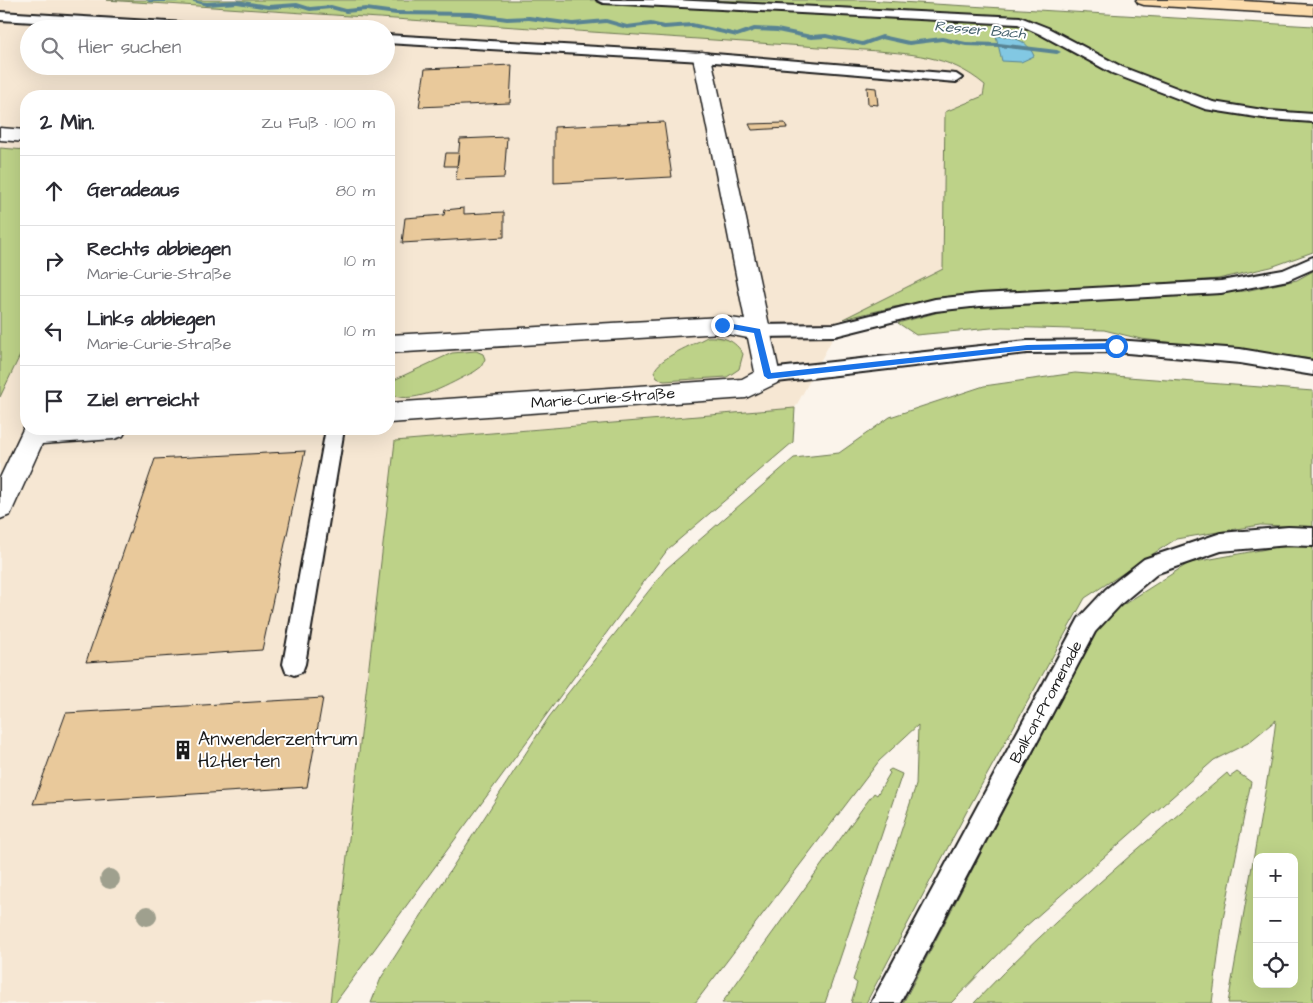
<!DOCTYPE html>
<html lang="de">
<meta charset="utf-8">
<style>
body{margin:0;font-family:"Architects Daughter",sans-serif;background:#f7f7f7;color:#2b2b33}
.controls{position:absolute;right:15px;bottom:15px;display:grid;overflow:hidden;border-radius:10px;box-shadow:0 5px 20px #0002}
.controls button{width:45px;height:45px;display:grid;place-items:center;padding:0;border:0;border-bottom:1px solid #e1e1e2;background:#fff;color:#2b2b33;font:25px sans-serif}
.stop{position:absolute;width:15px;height:15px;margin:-11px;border:4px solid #1a73e8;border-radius:50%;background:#fff}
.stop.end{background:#1a73e8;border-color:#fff;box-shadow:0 1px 5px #0008}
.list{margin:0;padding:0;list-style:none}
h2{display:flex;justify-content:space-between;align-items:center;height:65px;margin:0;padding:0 20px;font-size:21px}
h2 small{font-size:16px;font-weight:400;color:#7c7c81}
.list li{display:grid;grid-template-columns:32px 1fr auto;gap:15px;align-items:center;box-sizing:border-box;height:70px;padding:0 20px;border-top:1px solid #e1e1e2}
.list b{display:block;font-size:19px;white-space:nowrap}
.list p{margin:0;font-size:16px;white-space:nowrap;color:#7c7c81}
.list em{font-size:16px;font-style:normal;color:#7c7c81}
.icon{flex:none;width:28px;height:28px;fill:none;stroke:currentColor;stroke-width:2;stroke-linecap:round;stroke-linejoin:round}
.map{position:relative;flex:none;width:1313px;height:1003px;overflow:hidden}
.search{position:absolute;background:#fff;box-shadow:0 5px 20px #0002;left:20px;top:20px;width:375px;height:55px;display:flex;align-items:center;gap:12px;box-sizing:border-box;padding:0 18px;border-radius:28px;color:#7c7c81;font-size:19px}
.panel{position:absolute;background:#fff;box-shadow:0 5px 20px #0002;left:20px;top:90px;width:375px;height:345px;border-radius:20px}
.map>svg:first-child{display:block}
.built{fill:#f6e7d3;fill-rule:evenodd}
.green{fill:#bdd288;stroke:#6c7752;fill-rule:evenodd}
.water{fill:#82c8e3;stroke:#598393}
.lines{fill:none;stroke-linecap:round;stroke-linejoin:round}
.stream{fill:#598393;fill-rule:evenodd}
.building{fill:#e9c99b;stroke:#1c1c1c}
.lane-casing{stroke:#1c1c1c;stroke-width:4}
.street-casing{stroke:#1c1c1c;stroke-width:3}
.highway-casing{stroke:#1c1c1c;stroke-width:3}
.lane{fill:#fff;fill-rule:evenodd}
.street{fill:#fff;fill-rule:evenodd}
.highway{fill:#fcdcac;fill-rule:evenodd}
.tree{fill:#9fa08e}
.route{fill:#1a73e8}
.labels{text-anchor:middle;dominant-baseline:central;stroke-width:4;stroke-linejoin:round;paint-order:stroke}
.far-water-label{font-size:15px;font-style:italic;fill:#45616c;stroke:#fff}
.street-label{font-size:16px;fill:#1c1c1c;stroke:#fff}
.near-poi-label{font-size:19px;fill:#1c1c1c;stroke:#fff;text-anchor:start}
</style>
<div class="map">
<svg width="1313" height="1003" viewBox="0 0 1313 1003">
<rect width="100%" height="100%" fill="#fbf4eb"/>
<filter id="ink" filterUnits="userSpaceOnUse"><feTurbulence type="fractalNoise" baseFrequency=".02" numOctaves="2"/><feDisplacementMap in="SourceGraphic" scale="10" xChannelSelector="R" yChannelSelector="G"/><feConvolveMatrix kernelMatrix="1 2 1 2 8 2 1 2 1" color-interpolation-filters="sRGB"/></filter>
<g filter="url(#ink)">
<path class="built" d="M0,0H106L865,50L929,56L969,72L985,85L983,96L945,112L943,269L843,319L795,408L396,441L330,1003H0ZM29,29H386V66H29ZM26,96H389V429H26Z"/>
<path class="green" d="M106,0H865L1313,26V252L1271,267L1218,279L958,297L894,307L843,319L943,269L945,112L983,96L985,85C948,54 910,54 865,50Z
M0,148L26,150V343L0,397Z
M1313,271V359L1141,339L1104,330L1002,327L916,335L898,323L943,311L989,306L1245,291L1297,280Z
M707,337C723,336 735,340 743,354L739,369L727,377L664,381L657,378L654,372C659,357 693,345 707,337Z
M476,351L483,354L485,359L481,367L474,372C450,383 418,405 391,395V384L396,379L452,353Z
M1075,373L1313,391V527L1260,525L1176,539L1085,598L967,811L866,1003H851L857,983L853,980L916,785L918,725L879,761L695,1003H371L381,978L549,717L666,569L794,458L839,453L890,417L984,386Z
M795,408L793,442L668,549L335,1003H330L395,441Z
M1277,547H1313V1003H1228L1271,758L1276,720L1248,743L1214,760L1025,927L951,1003H903L1104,617L1189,563ZM1257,857H1294V984H1257Z
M891,769L902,774L825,1003H722L864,806L874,793L877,795L890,773L888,771Z
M1237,772L1251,782L1223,919L1212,1003H974C1052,920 1140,847 1227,773L1230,777Z"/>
<path class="water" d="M996,36C1013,37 1027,39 1034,56L1021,62L1002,61Z"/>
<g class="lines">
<path class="stream" d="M146,0H180L177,2H149Z
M187,0L207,2L237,0L268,5L297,3L310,7L331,5L346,9L366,7L396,11L471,12L507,17L529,16L573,22L606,19L627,25L651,22L664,25L692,23L737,33L754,27L777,28L811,35L826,34L862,42L882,35L909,41L942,37L966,42L999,43L1057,50L1061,52L1057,54L999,47L966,46L942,41L909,45L882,39L863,46L826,38L811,39L777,32L755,31L737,37L692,27L664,29L651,26L627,29L606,23L573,26L529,20L507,21L471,16L396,15L366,11L346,13L331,9L310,11L297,7L268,9L237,4L207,6Z"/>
</g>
<path class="building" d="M512,65L510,103L419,107L425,69Z
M867,87L876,88L878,105L868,104Z
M664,122L672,177L554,183V127Z
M785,123L787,128L752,130L749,124Z
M507,137L504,178L456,180L460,139Z
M446,153H459L457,166H444Z
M464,208V214L504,212V237L402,243L405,218L444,215L445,210Z
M305,451L262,650L86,662L155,459Z
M323,698L307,787L33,804L66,713Z"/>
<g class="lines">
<defs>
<path id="lane" d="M597,0H673L1020,17L1048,28L1122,67L1213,102L1269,111L1313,114V122L1269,119L1205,109L1112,73L1040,34L1018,24L603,3Z
M0,12L218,25L224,29H153L0,20Z
M386,35L702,53L956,74L962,78L956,82L702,61L386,43Z
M1313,257V269L1288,280L1221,293L980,306L935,311L835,336L757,337L751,335L748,331L751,327L757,325L835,324L935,299L980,294L1221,281L1283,270Z
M1116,340L1240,349L1313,361V375L1240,363L1116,352L1027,353L768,383L762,381L759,376L762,371L768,369L1027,341Z
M326,429H344L305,664L302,672L294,675L286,672L283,664Z
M1288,527L1313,528V546L1288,545L1221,551L1158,573L1122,603L1095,632L900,1003H871L1079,618L1106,589L1144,559L1221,533Z"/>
<path id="street" d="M702,52L708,53L711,57L780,376L777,383L746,398L389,423V403L742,379L755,372L748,338L722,333L389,353V335L722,317L745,320L693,57L696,53Z
M0,128L26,130V142L0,140Z
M26,423V429H127L123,436L114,439L42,444L10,515L0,519V478Z"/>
<path id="highway" d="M1136,0H1226L1313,5V15L1144,5L1138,3Z"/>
</defs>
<use href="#lane" class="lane-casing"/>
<use href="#street" class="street-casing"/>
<use href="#highway" class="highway-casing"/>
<use href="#lane" class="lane"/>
<use href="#street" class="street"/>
<use href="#highway" class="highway"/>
</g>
<g class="tree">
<circle cx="110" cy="879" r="10"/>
<circle cx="147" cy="916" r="10"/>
</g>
</g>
<path class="route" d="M722,322L760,329L771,373L1027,345L1116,343L1120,346L1116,349L1027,350L768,379L764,376L754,333L720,327L719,325Z"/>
<defs>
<symbol id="building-bare" viewBox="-9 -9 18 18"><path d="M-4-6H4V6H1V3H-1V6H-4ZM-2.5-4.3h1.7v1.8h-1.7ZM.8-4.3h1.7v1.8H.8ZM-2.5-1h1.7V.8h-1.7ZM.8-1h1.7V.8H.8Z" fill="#1c1c1c" stroke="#fff" stroke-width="2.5" paint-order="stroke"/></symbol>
</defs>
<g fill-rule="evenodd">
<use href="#building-bare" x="169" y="736" width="28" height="28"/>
</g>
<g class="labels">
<g class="far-water-label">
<text transform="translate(980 30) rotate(5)">Resser Bach</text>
</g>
<g class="street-label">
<text transform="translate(603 398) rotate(-4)">Marie-Curie-Straße</text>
<text transform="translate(1046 702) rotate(-62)">Balkon-Promenade</text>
</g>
<g class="near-poi-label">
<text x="198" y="739">Anwenderzentrum<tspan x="198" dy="22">H2Herten</tspan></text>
</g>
</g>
</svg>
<div class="controls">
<button>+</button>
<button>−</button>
<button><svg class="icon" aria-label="locate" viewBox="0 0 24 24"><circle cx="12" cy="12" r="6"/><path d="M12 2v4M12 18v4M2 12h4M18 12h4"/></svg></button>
</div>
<div class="stop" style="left:1116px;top:346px"></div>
<div class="stop end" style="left:722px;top:325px"></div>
<div class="search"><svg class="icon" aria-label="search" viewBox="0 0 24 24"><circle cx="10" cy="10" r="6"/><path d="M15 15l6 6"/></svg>Hier suchen</div>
<section class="panel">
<h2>2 Min.<small>Zu Fuß · 100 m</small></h2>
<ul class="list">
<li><svg class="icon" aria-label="ahead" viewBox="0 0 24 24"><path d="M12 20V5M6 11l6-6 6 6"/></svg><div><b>Geradeaus</b></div><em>80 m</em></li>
<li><svg class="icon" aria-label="right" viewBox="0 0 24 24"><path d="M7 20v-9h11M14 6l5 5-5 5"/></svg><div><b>Rechts abbiegen</b><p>Marie-Curie-Straße</p></div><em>10 m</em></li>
<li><svg class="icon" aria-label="left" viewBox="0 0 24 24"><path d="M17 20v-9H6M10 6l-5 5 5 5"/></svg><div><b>Links abbiegen</b><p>Marie-Curie-Straße</p></div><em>10 m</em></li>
<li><svg class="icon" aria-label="arrive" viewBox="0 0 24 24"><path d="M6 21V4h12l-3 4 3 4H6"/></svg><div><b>Ziel erreicht</b></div></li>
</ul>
</section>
</div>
